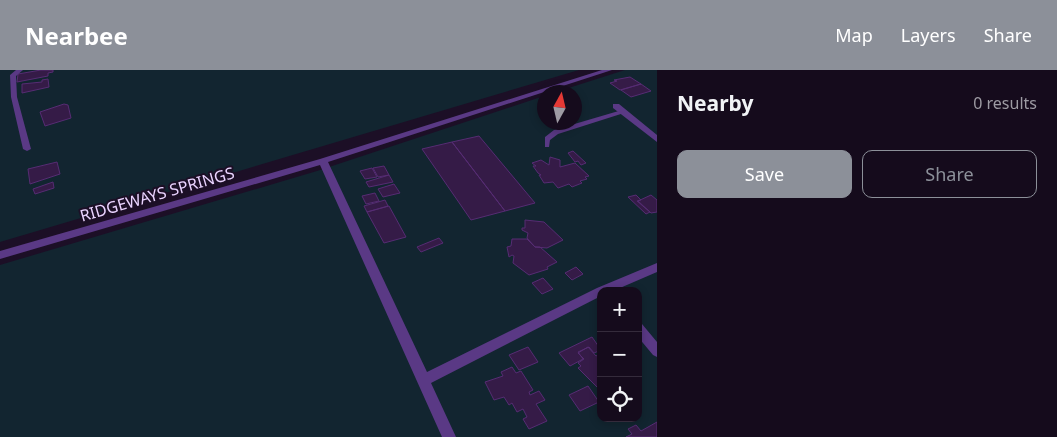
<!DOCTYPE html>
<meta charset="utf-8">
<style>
body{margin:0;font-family:"Noto Sans",sans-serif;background:#221929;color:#f1f3f6}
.controls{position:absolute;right:15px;bottom:15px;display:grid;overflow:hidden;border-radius:10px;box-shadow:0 2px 8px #0003}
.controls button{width:45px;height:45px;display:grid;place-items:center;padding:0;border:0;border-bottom:1px solid #342b3b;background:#150b1c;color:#f1f3f6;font:25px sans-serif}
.compass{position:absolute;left:537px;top:15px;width:45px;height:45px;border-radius:50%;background:#150b1c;box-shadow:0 2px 8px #0003;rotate:8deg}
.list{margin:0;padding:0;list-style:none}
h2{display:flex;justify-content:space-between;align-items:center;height:65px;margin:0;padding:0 20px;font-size:21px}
h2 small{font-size:16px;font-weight:400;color:#9d9ba3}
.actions{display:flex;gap:10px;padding:15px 20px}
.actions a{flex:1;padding:11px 0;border:1px solid #8c9099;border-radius:10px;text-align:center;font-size:18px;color:#8c9099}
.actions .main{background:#8c9099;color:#fff}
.icon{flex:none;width:28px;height:28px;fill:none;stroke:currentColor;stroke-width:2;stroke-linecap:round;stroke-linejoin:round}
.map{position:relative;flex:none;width:657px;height:367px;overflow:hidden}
header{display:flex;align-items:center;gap:30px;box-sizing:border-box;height:70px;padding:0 25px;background:#8c9099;color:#fff}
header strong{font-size:24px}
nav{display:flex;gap:28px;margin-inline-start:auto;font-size:18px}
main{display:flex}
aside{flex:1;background:#150b1c}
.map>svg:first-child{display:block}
.green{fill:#122530;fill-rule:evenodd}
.building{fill:#351b47;stroke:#562c73}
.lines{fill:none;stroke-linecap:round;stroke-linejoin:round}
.lane{fill:#5a3985;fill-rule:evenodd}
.street{fill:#5a3985;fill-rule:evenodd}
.labels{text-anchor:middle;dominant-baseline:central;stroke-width:4;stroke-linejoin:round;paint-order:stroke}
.street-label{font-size:16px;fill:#ead4ff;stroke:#1c0f26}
</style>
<header>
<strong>Nearbee</strong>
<nav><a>Map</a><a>Layers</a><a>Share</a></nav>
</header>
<main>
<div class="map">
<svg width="657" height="367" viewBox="0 0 657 367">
<rect width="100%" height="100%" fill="#1c0f26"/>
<path class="green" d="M0,0H579L0,172Z
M625,0H657V367H0V195L317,101L544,26V52H574V22H556ZM601,221H638V348H601Z"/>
<path class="building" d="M41,0H53V2L48,3V6L17,12L18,4Z
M630,7L641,14L620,20L610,13L617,11L614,10Z
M48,9L49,17L22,23V14L42,12V10Z
M641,14L651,21L631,27L621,20Z
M64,34L68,35L71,48L45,56L40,42Z
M479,66L535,133L505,141L452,72Z
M452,72L505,141L471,150L422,79Z
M573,81L586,93L581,95L578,91L575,92L568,83Z
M550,87L560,90V97L575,93L589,106L585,107L587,109L580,111L582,113L572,117L569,114L558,118L553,112L544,113L539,105H541L538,103L533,96H536L532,93L541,90L549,95Z
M57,92L60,104L30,114L28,99Z
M384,96L389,105L378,107L373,98Z
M372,98L377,107L365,109L360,101Z
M389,105L393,112L369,117L366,112Z
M53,112L54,118L35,124L33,119Z
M394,114L400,123L383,127L378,119Z
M375,123L379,131L366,134L362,126Z
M636,125L641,130L637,131L650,142L646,144L628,127Z
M651,125L657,130V142L651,143L638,131Z
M385,130L388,136L367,142L364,136Z
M389,136L406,167L384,173L367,142Z
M525,150L544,152L563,170L547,178L535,177L527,168L528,163L522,160V158H525Z
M439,168L443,173L421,182L417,177Z
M512,169H527L535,177H540L557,192L547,197L548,199L529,205L513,193L514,186L512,185L509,187L507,177L511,176Z
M576,197L583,204L572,210L565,203Z
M543,208L553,219L542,224L532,213Z
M592,267L601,280L594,283L589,277L578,282L583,289L570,296L559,283Z
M528,277L538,292L519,300L509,285Z
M588,277L596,286L601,283V321L578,298L581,296L578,293L584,289L578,283Z
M512,297L516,303L521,301L533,320L529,322L530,325L539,321L545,330L536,334L547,351L529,359L523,349L527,347L523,339L517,342L512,333L509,335L504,327L494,330L485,312L503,306L501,302Z
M588,316L599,332L580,341L569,325Z
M657,352V367H626L632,364L628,359L636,355L641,361Z"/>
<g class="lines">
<path class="lane" d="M16,0H23L16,6L17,27L31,79L27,81L23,79L11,27L10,5Z
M622,40L625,42L624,43L558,64L550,70L549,77H545V67L554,60Z"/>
<path class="street" d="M602,0H612L328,92L427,302L597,218L657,193V202L613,221H601V226L431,313L456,367H442L320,95L0,189V181L320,89Z
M613,34H619L657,65V72L613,38Z
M638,253L642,254L657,272V287L653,285L638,267Z"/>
</g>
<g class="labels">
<g class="street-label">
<text transform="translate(157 124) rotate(-16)">RIDGEWAYS SPRINGS</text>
</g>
</g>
</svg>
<div class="controls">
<button>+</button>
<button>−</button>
<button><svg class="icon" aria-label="locate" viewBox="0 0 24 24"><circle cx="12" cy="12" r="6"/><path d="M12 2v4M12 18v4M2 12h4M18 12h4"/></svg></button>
</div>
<svg class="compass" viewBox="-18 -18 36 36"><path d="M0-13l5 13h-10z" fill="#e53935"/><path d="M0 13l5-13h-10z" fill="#9d9ba3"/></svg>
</div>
<aside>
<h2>Nearby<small>0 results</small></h2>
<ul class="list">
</ul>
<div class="actions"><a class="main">Save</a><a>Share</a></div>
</aside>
</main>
